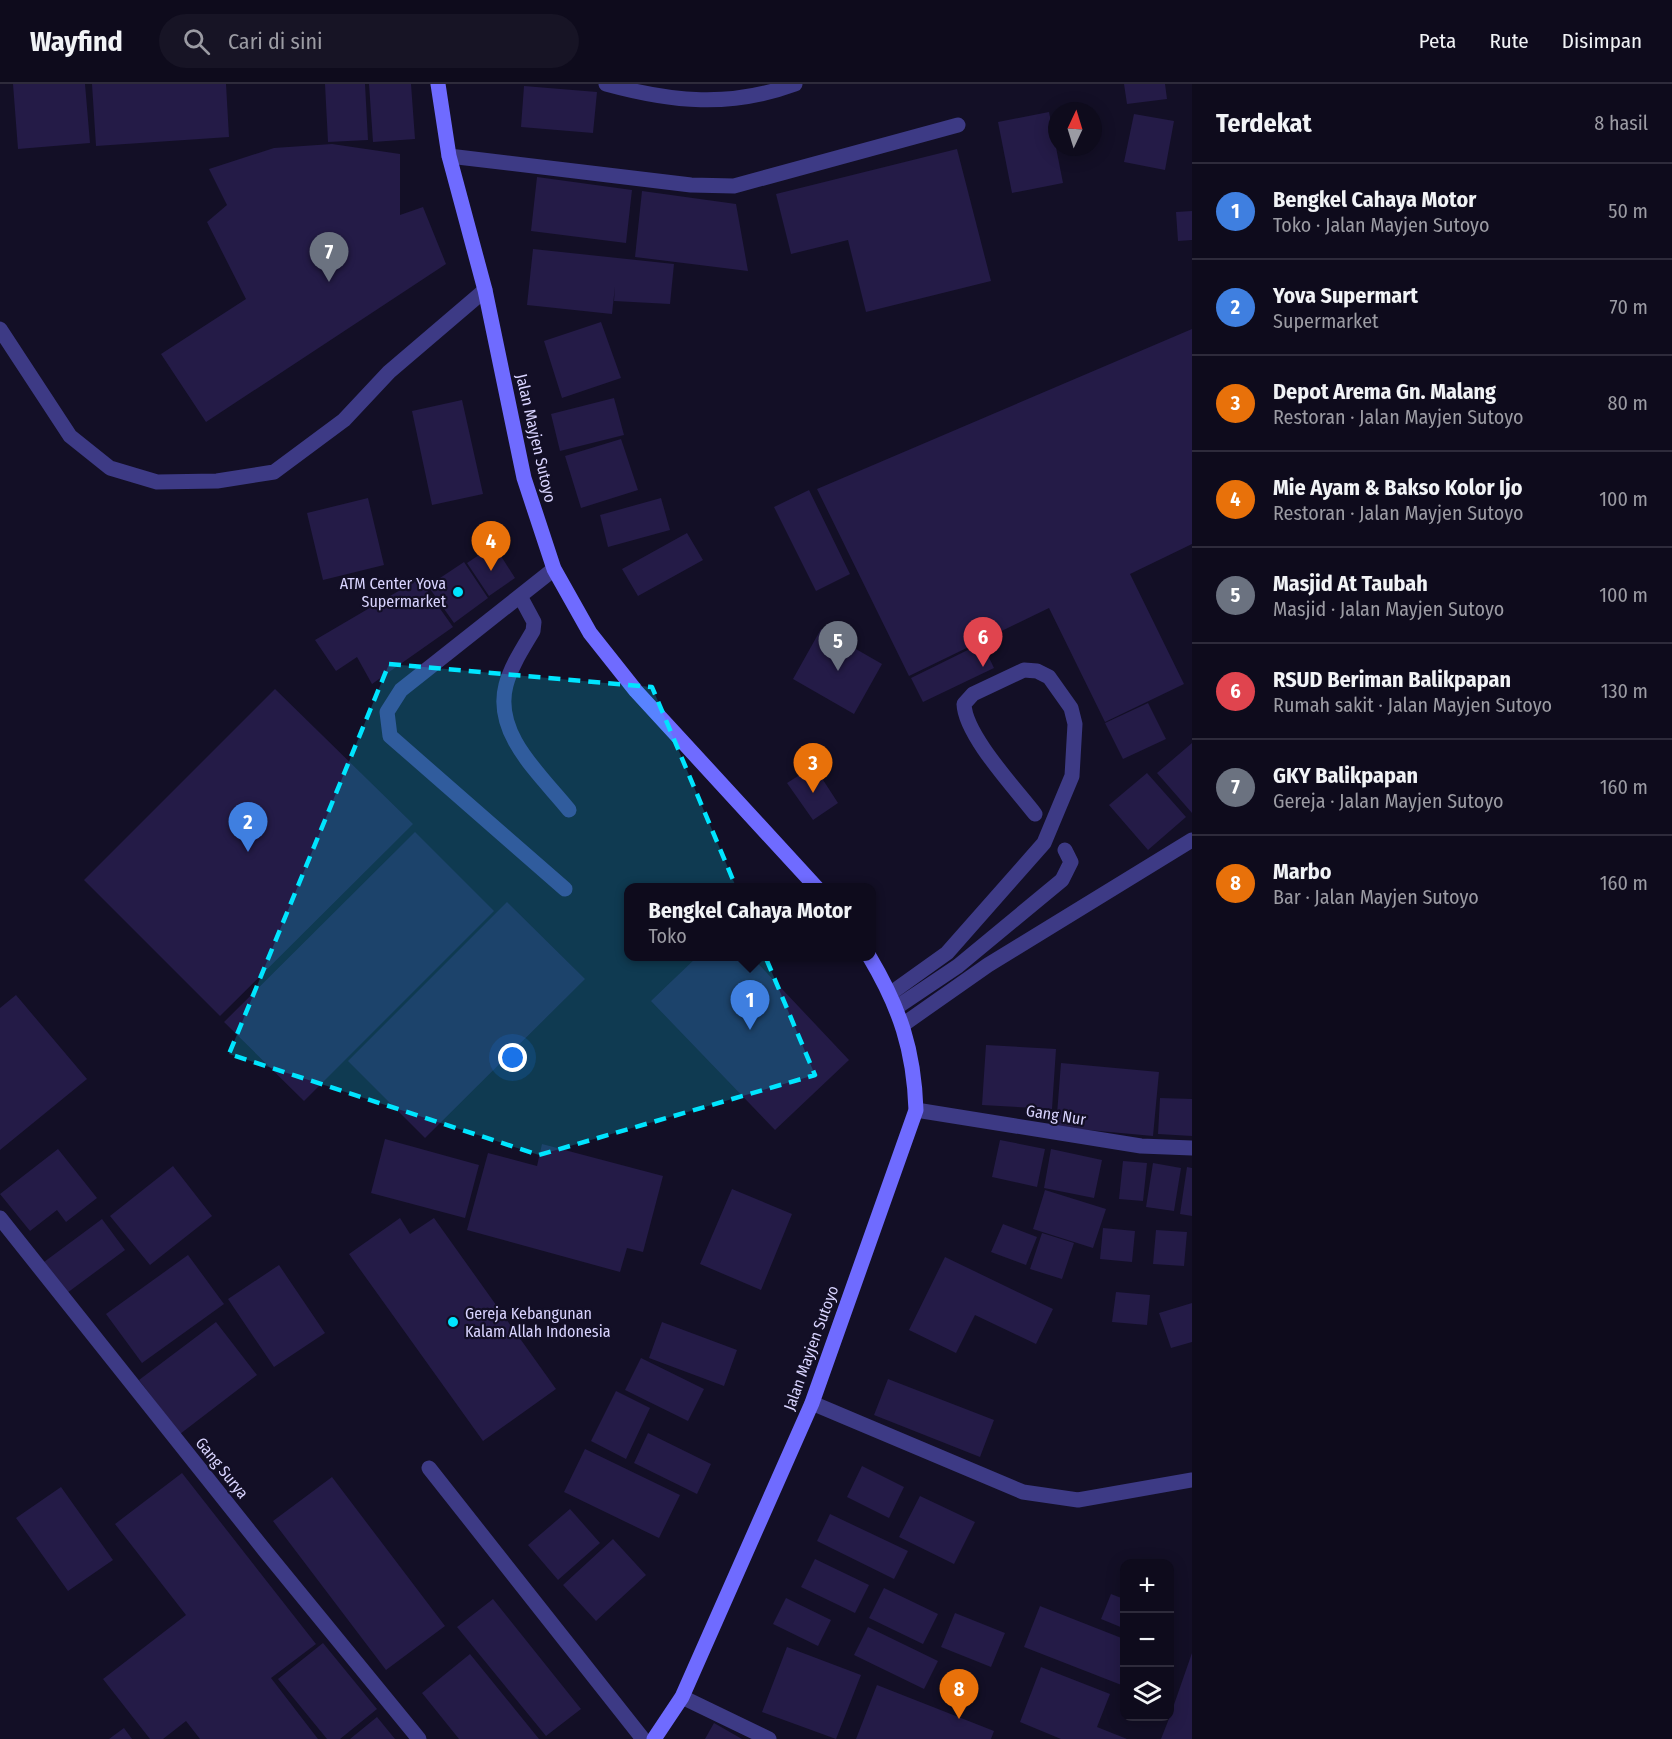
<!DOCTYPE html>
<html lang="id">
<meta charset="utf-8">
<style>
body{margin:0;font-family:"Fira Sans Condensed",sans-serif;background:#171425;color:#f1f3f6}
.controls{position:absolute;right:18px;bottom:18px;display:grid;overflow:hidden;border-radius:12px;box-shadow:0 3px 15px #0003}
.controls button{width:54px;height:54px;display:grid;place-items:center;padding:0;border:0;border-bottom:2px solid #2e2b3b;background:#0e0b1c;color:#f1f3f6;font:30px sans-serif}
.compass{position:absolute;left:1048px;top:18px;width:54px;height:54px;border-radius:50%;background:#0e0b1c;box-shadow:0 3px 15px #0003;rotate:4deg}
.you{position:absolute;left:513px;top:974px;width:21px;height:21px;margin:-15px;border:4px solid #fff;border-radius:50%;background:#1a73e8;box-shadow:0 0 0 9px #1a73e833}
.badge{display:grid;place-items:center;width:39px;height:39px;border-radius:50%;background:#00e5ff;color:#fff;font-size:20px;font-weight:700}
.pin{position:absolute;translate:-50% -50px;filter:drop-shadow(0 2px 3px #0008)}
.pin::after{content:'';position:absolute;top:32px;width:21px;height:18px;background:inherit;clip-path:polygon(0 0,100% 0,50% 100%)}
.popup{position:absolute;left:624px;top:799px;width:252px;height:78px;box-sizing:border-box;display:grid;place-content:center;border-radius:12px;background:#0e0b1c;filter:drop-shadow(0 2px 4px #0005);font-size:20px;white-space:nowrap;color:#9b9ba3}
.popup b{font-size:22px;color:#f1f3f6}
.popup::after{content:'';position:absolute;left:50%;top:100%;margin-left:-12px;border:12px solid transparent;border-top-color:#0e0b1c}
.list{margin:0;padding:0;list-style:none}
h2{display:flex;justify-content:space-between;align-items:center;height:78px;margin:0;padding:0 24px;font-size:26px}
h2 small{font-size:20px;font-weight:400;color:#9b9ba3}
.list li{display:grid;grid-template-columns:39px 1fr auto;gap:18px;align-items:center;box-sizing:border-box;height:96px;padding:0 24px;border-top:2px solid #2e2b3b}
.list b{display:block;font-size:22px;white-space:nowrap}
.list p{margin:0;font-size:20px;white-space:nowrap;color:#9b9ba3}
.list em{font-size:20px;font-style:normal;color:#9b9ba3}
.icon{flex:none;width:33px;height:33px;fill:none;stroke:currentColor;stroke-width:2;stroke-linecap:round;stroke-linejoin:round}
.map{position:relative;flex:none;width:1192px;height:1655px;overflow:hidden}
header{display:flex;align-items:center;gap:36px;box-sizing:border-box;height:84px;padding:0 30px;background:#0e0b1c;border-bottom:2px solid #2e2b3b}
header strong{font-size:28px}
nav{display:flex;gap:33px;margin-inline-start:auto;font-size:21px}
.search{width:420px;height:54px;background:#171425;display:flex;align-items:center;gap:15px;box-sizing:border-box;padding:0 21px;border-radius:33px;color:#9b9ba3;font-size:22px}
main{display:flex}
aside{flex:1;background:#0e0b1c}
.map>svg:first-child{display:block}
.building{fill:#241b47}
.lines{fill:none;stroke-linecap:round;stroke-linejoin:round}
.lane{stroke:#3d3a85;stroke-width:15}
.street{stroke:#3d3a85;stroke-width:15}
.secondary{stroke:#6f6bff;stroke-width:15}
.marked{fill:#00e5ff;fill-opacity:0.2;stroke:#00e5ff;stroke-width:4.5;stroke-dasharray:12 8;stroke-linejoin:round}
.poi-dot{fill:#00e5ff;stroke:#130f26;stroke-width:2}
.labels{text-anchor:middle;dominant-baseline:central;stroke-width:4.5;stroke-linejoin:round;paint-order:stroke}
.street-label{font-size:16px;fill:#d9d4ff;stroke:#130f26}
.poi-label{font-size:16px;fill:#d9d4ff;stroke:#130f26;text-anchor:end}
</style>
<header>
<strong>Wayfind</strong>
<div class="search"><svg class="icon" aria-label="search" viewBox="0 0 24 24"><circle cx="10" cy="10" r="6"/><path d="M15 15l6 6"/></svg>Cari di sini</div>
<nav><a>Peta</a><a>Rute</a><a>Disimpan</a></nav>
</header>
<main>
<div class="map">
<svg width="1192" height="1655" viewBox="0 0 1192 1655">
<rect width="100%" height="100%" fill="#130f26"/>
<path class="building" d="M13,0H85L90,59L18,65Z
M92,0H226L229,53L96,62Z
M325,0H365L368,56L328,58Z
M369,0H411L415,55L373,58Z
M1124,0H1165L1167,15L1127,20Z
M524,2L597,8L593,49L521,43Z
M1049,28L1063,99L1012,109L998,38Z
M1134,30L1174,37L1165,86L1124,78Z
M332,60L400,70V131L423,123L446,180L206,338L161,270L246,215L207,138L227,121L209,85L274,64Z
M957,65L991,197L866,228L848,156L791,170L776,110Z
M537,93L632,106L626,159L531,147Z
M642,107L736,120L748,187L635,173Z
M1192,127V156L1178,157L1176,128Z
M533,165L674,180L670,220L614,217L615,202L612,230L527,221Z
M601,238L621,294L562,314L544,257Z
M1192,245V460L1130,490L1184,600L1105,638L1049,524L909,592L817,405Z
M614,314L624,351L560,367L551,330Z
M462,316L483,410L432,421L412,327Z
M621,355L638,406L581,424L565,372Z
M809,406L850,490L816,507L774,423Z
M368,414L384,481L323,496L307,429Z
M661,414L670,446L608,463L600,431Z
M687,449L703,476L638,512L622,485Z
M494,461L515,494L489,512L467,479Z
M464,478L488,514L454,539L428,502Z
M419,495L453,543L372,600L357,573L336,587L315,556Z
M821,545L882,580L854,630L793,595Z
M982,559L994,584L923,618L911,594Z
M275,605L413,740L220,932L84,796Z
M1148,619L1166,655L1123,675L1105,639Z
M1192,659V729L1157,689Z
M814,682L838,719L813,736L787,699Z
M1147,689L1186,733L1148,766L1109,721Z
M415,748L494,827L304,1017L224,938Z
M507,818L585,895L425,1054L348,977Z
M698,872H751L849,976L775,1046L651,917Z
M16,911L87,995L0,1066V924Z
M986,961L1056,965L1052,1025L982,1021Z
M1061,979L1159,988L1153,1052L1056,1043Z
M1160,1014L1192,1015V1052L1158,1050Z
M385,1055L479,1081L465,1134L371,1109Z
M1000,1056L1045,1065L1037,1103L992,1093Z
M542,1060L663,1092L643,1168L627,1164L620,1188L467,1146L488,1069L537,1082Z
M58,1065L97,1114L66,1138L57,1126L30,1147L0,1110Z
M1051,1065L1102,1076L1094,1114L1044,1104Z
M1123,1077L1147,1079L1143,1117L1119,1115Z
M1153,1079L1181,1084L1174,1127L1146,1123Z
M173,1082L212,1132L150,1181L110,1132Z
M1187,1083L1192,1084V1132L1180,1130Z
M732,1105L792,1130L761,1206L700,1180Z
M1045,1106L1106,1125L1093,1164L1033,1145Z
M400,1134L410,1150L434,1134L556,1305L483,1357L349,1170Z
M102,1135L125,1166L67,1209L44,1178Z
M1003,1140L1037,1153L1026,1181L991,1168Z
M1103,1144L1135,1147L1132,1178L1100,1175Z
M1156,1146L1187,1148L1184,1182L1153,1180Z
M1042,1149L1074,1159L1062,1195L1030,1185Z
M188,1171L224,1220L142,1279L106,1230Z
M945,1173L1053,1225L1036,1260L975,1231L956,1269L909,1246Z
M279,1181L325,1249L274,1283L228,1215Z
M1116,1208L1150,1211L1147,1241L1112,1238Z
M1192,1219V1258L1171,1264L1159,1229Z
M216,1238L257,1291L180,1350L139,1296Z
M662,1238L737,1266L724,1302L649,1274Z
M641,1274L704,1305L688,1337L625,1306Z
M888,1295L994,1336L980,1373L874,1331Z
M616,1307L650,1324L626,1375L591,1357Z
M648,1349L711,1380L697,1410L634,1379Z
M585,1365L680,1411L659,1454L564,1408Z
M862,1382L904,1403L889,1434L847,1413Z
M182,1389L316,1560L271,1594L318,1655H200L186,1637L163,1655H150L103,1595L186,1531L115,1440Z
M332,1393L445,1542L386,1586L273,1437Z
M61,1403L113,1476L68,1507L16,1434Z
M920,1412L975,1438L954,1480L899,1453Z
M570,1425L600,1459L558,1496L528,1461Z
M830,1430L908,1467L894,1495L817,1457Z
M613,1455L646,1491L596,1537L563,1501Z
M815,1475L869,1501L855,1529L801,1503Z
M884,1504L938,1530L923,1560L869,1534Z
M1111,1510L1124,1515L1123,1544L1101,1535Z
M786,1514L831,1536L818,1562L773,1540Z
M493,1515L581,1625L546,1652L457,1543Z
M1040,1522L1124,1555V1602L1024,1563Z
M955,1529L1005,1549L991,1583L941,1563Z
M868,1543L938,1577L924,1605L854,1571Z
M323,1559L377,1625L340,1655H327L278,1595Z
M787,1563L861,1591L836,1655L762,1628Z
M1192,1569V1655H1161L1170,1632Z
M470,1570L539,1655H459L422,1609Z
M1041,1583L1110,1610L1097,1643L1127,1655H1061L1020,1638Z
M877,1601L994,1647L991,1655H856Z
M377,1633L395,1655H350Z
M714,1639L742,1655H705Z
M124,1644L132,1655H109Z"/>
<g class="lines">
<path class="lane" d="M606,0C672,18 730,24 795,0
M0,245L70,352L110,384L157,398L217,397L274,388L344,336L389,288L485,206
M554,485L401,606L387,628L390,652L565,805
M520,512L534,538L533,547C523,564 511,582 506,601C493,650 541,691 569,726
M891,909L947,869L1044,759L1072,692L1075,640L1071,624L1049,593L1037,587L1024,586L973,610L964,620C965,651 1015,704 1035,730
M897,923L958,882L1062,796L1071,778L1065,766
M916,1026L1141,1062L1192,1064
M429,1384L643,1655"/>
<path class="street" d="M449,72L691,101L734,102L958,41
M904,940L988,881L1192,756
M0,1134L266,1468L419,1655
M812,1319L1023,1408L1078,1416L1192,1396
M682,1613L769,1655"/>
<path class="secondary" d="M438,0L449,72L485,206L524,394L554,485L590,549L636,607L817,804
M654,1655L682,1613L812,1319L916,1026C914,966 900,924 869,872"/>
</g>
<path class="marked" d="M389,580L652,603L815,991L539,1071L229,970Z"/>
<g class="poi-dot">
<circle cx="458" cy="508" r="6"/>
<circle cx="453" cy="1238" r="6"/>
</g>
<g class="labels">
<g class="street-label">
<text transform="translate(536 354) rotate(77)">Jalan Mayjen Sutoyo</text>
<text transform="translate(1056 1031) rotate(9)">Gang Nur</text>
<text transform="translate(811 1264) rotate(-70)">Jalan Mayjen Sutoyo</text>
<text transform="translate(222 1384) rotate(51)">Gang Surya</text>
</g>
<g class="poi-label">
<text x="446" y="499">ATM Center Yova<tspan x="446" dy="18">Supermarket</tspan></text>
<text x="465" y="1229" text-anchor="start">Gereja Kebangunan<tspan x="465" dy="18">Kalam Allah Indonesia</tspan></text>
</g>
</g>
</svg>
<div class="controls">
<button>+</button>
<button>−</button>
<button><svg class="icon" aria-label="layers" viewBox="0 0 24 24"><path d="M12 4l9 5-9 5-9-5zM3 14l9 5 9-5"/></svg></button>
</div>
<svg class="compass" viewBox="-18 -18 36 36"><path d="M0-13l5 13h-10z" fill="#e53935"/><path d="M0 13l5-13h-10z" fill="#9b9ba3"/></svg>
<div class="you"></div>
<div class="pin badge" style="left:750px;top:946px;background:#3f7fe0">1</div>
<div class="popup"><b>Bengkel Cahaya Motor</b>Toko</div>
<div class="pin badge" style="left:248px;top:768px;background:#3f7fe0">2</div>
<div class="pin badge" style="left:813px;top:709px;background:#e8710a">3</div>
<div class="pin badge" style="left:491px;top:487px;background:#e8710a">4</div>
<div class="pin badge" style="left:838px;top:587px;background:#6b7280">5</div>
<div class="pin badge" style="left:983px;top:583px;background:#e0444e">6</div>
<div class="pin badge" style="left:329px;top:198px;background:#6b7280">7</div>
<div class="pin badge" style="left:959px;top:1635px;background:#e8710a">8</div>
</div>
<aside>
<h2>Terdekat<small>8 hasil</small></h2>
<ul class="list">
<li><span class="badge" style="background:#3f7fe0">1</span><div><b>Bengkel Cahaya Motor</b><p>Toko · Jalan Mayjen Sutoyo</p></div><em>50 m</em></li>
<li><span class="badge" style="background:#3f7fe0">2</span><div><b>Yova Supermart</b><p>Supermarket</p></div><em>70 m</em></li>
<li><span class="badge" style="background:#e8710a">3</span><div><b>Depot Arema Gn. Malang</b><p>Restoran · Jalan Mayjen Sutoyo</p></div><em>80 m</em></li>
<li><span class="badge" style="background:#e8710a">4</span><div><b>Mie Ayam &amp; Bakso Kolor Ijo</b><p>Restoran · Jalan Mayjen Sutoyo</p></div><em>100 m</em></li>
<li><span class="badge" style="background:#6b7280">5</span><div><b>Masjid At Taubah</b><p>Masjid · Jalan Mayjen Sutoyo</p></div><em>100 m</em></li>
<li><span class="badge" style="background:#e0444e">6</span><div><b>RSUD Beriman Balikpapan</b><p>Rumah sakit · Jalan Mayjen Sutoyo</p></div><em>130 m</em></li>
<li><span class="badge" style="background:#6b7280">7</span><div><b>GKY Balikpapan</b><p>Gereja · Jalan Mayjen Sutoyo</p></div><em>160 m</em></li>
<li><span class="badge" style="background:#e8710a">8</span><div><b>Marbo</b><p>Bar · Jalan Mayjen Sutoyo</p></div><em>160 m</em></li>
</ul>
</aside>
</main>
